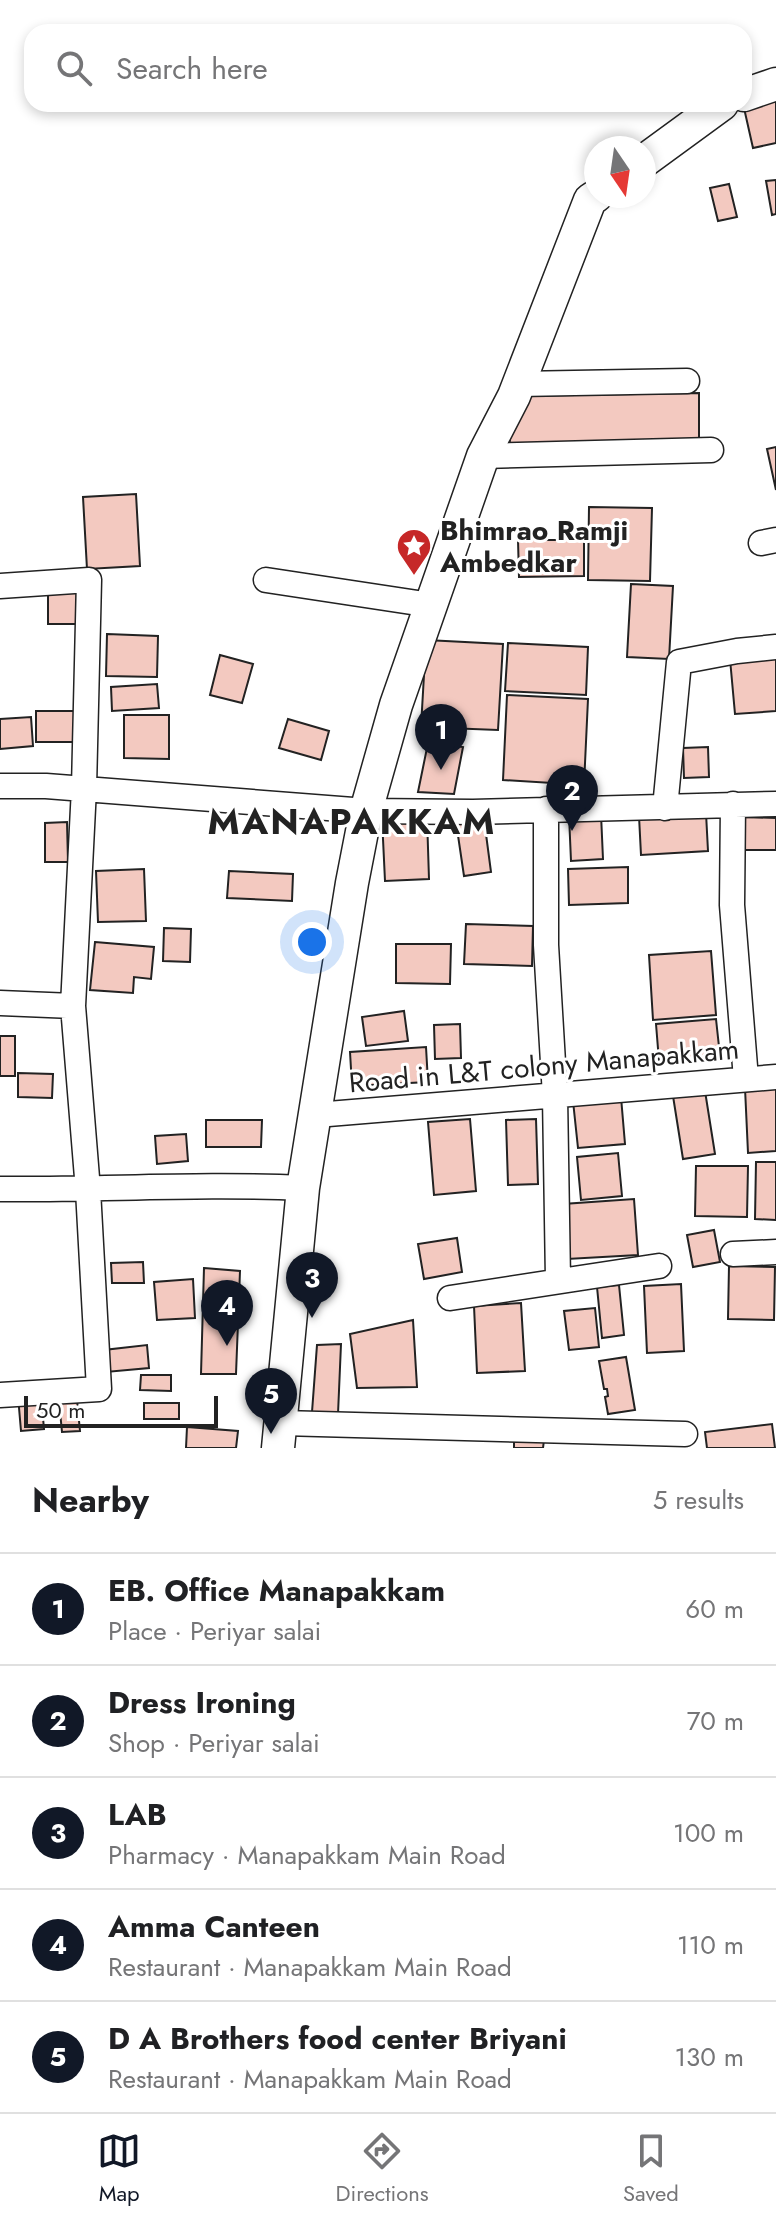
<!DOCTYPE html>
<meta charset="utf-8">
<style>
body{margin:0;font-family:Jost,sans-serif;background:#f2f2f2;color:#202124}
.compass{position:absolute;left:584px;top:136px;width:72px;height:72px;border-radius:50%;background:#fff;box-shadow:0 4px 12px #0003;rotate:167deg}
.scale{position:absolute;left:24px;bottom:20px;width:194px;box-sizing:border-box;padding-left:8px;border:4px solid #222;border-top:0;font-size:22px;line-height:28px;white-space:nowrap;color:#222;-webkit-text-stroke:6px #fff;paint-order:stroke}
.you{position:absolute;left:312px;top:942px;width:28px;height:28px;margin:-20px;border:6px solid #fff;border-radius:50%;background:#1a73e8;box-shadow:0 0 0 12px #1a73e833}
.badge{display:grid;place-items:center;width:52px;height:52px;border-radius:50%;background:#111827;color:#fff;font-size:26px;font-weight:700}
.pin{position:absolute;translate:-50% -66px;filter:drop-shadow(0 2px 4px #0008)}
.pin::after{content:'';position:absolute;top:42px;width:28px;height:24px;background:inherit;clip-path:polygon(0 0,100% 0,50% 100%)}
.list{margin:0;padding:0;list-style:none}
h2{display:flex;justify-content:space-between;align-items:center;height:104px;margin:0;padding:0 32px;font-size:34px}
h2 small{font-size:26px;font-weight:400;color:#757577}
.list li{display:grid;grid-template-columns:52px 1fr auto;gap:24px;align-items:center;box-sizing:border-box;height:112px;padding:0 32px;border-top:2px solid #e0e0e0}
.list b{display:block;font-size:30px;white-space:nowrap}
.list p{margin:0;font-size:26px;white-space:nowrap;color:#757577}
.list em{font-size:26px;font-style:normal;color:#757577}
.icon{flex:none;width:44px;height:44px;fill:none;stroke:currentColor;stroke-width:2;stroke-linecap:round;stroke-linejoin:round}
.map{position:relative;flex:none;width:776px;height:1448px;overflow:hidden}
.search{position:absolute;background:#fff;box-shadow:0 4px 12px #0003;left:24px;right:24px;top:24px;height:88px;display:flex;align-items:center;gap:20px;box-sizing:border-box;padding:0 28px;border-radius:24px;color:#757577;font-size:30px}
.sheet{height:664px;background:#fff}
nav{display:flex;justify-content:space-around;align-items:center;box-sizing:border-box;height:112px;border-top:2px solid #e0e0e0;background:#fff;font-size:22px;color:#757577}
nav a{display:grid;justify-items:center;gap:4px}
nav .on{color:#111827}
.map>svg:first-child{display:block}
.building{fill:#f3c9c0;stroke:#222;stroke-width:2}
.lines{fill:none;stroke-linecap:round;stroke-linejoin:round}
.minor-casing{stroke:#222;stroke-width:27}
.secondary-casing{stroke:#222;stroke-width:35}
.minor{stroke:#fff;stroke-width:24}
.secondary{stroke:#fff;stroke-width:32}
.labels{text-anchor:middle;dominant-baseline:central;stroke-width:6;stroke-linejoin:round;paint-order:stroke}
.poi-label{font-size:28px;font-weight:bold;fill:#222;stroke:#fff;text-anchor:start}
.street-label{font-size:28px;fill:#222;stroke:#fff}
.district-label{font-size:36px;font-weight:bold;letter-spacing:2px;fill:#222;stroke:#fff}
</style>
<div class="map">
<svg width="776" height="1448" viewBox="0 0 776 1448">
<rect width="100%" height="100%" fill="#fff"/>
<path class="building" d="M776,100V143L753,148L744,108Z
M776,180V214L772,215L766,181Z
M729,184L737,217L718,221L710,188Z
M699,393V446L509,450L514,396Z
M776,447V490L767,449Z
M136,494L140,566L87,569L83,497Z
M589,507L652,508L650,581L588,580Z
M518,540H584V576L519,577Z
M631,584L673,586L669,659L627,657Z
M48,591H79V624H48Z
M107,634L158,636L157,677L106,676Z
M426,640L503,644L498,730L421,727Z
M508,643L588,647L586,695L505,691Z
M776,654V711L735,714L730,659Z
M220,655L253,664L242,703L210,695Z
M157,684L159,708L112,711L111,687Z
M507,695L588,699L584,785L503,780Z
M36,711H76V742H36Z
M124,715H169V759L124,758Z
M31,717L33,746L0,749V719Z
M288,719L329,731L321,760L279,748Z
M428,743L463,747L454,794L418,792Z
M708,747L709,777L684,778L683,748Z
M706,813L708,851L641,855L639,816Z
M601,814L603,859L571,861L569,815Z
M427,817L429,879L385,881L382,818Z
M741,817L776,818V850H740Z
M484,819L491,872L464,876L456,822Z
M67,822L68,862H45V823Z
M628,867V903L569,905L568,869Z
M144,869L146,921L98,922L96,871Z
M229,871L293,874L292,901L227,898Z
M466,924L533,926L532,966L464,964Z
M164,928L191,929L190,962L163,961Z
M95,942L154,947L151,979L134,977L133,993L90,990Z
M396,944H451L450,984L396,983Z
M711,951L716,1015L653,1020L649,955Z
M404,1011L408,1041L366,1046L362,1017Z
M716,1019L720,1056L659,1061L656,1024Z
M460,1024L461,1058L435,1059L434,1025Z
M0,1036H15V1076H0Z
M426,1047L428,1082L352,1086L350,1052Z
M18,1073L53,1074L52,1098L18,1097Z
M776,1087V1151L748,1153L745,1088Z
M705,1091L715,1154L683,1159L673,1096Z
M621,1097L625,1144L578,1148L573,1101Z
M470,1119L476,1191L434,1195L428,1122Z
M536,1119L538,1184L508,1185L506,1120Z
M206,1120H262L261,1147H206Z
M186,1134L188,1161L157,1164L155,1136Z
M618,1153L622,1196L581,1200L577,1157Z
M756,1162H776V1220L755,1219Z
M696,1166H748L747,1217L695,1216Z
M634,1199L638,1255L567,1259L563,1204Z
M714,1230L720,1262L693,1267L687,1235Z
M457,1238L462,1272L424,1279L418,1244Z
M143,1262L144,1283H112L111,1263Z
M729,1266L775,1267L774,1320L728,1319Z
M204,1268L240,1271L236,1374H201Z
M193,1279L195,1318L157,1320L154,1282Z
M681,1284L684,1351L647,1353L644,1286Z
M619,1285L624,1335L602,1338L597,1287Z
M521,1303L525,1371L477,1373L474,1306Z
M595,1308L599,1347L569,1350L564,1311Z
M413,1320L417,1387L357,1388L350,1334Z
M341,1344L338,1414L312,1412L317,1345Z
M147,1345L149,1368L106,1372L104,1350Z
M626,1357L635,1410L608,1414L605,1397L608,1396L607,1389H604L599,1361Z
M141,1375H171V1391L140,1390Z
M41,1395L44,1429L21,1431L18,1396Z
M77,1400L80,1431L62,1432L59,1401Z
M144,1403H179V1419H144Z
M772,1424L775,1448H707L705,1432Z
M187,1427L238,1431L236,1448H186Z
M514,1439L544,1440L543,1448H514Z"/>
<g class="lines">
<defs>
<path id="minor" d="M518,384L687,381
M483,456L711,450
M761,543L776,540
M266,580L431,605
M0,586L89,580L84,788L73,1006L88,1190L99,1389L0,1395
M0,786H46L366,811L473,812L776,804
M733,804L732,905L746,1079
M665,808L679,662L737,651L776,647
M546,809V945L555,1096L558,1280
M0,1003L73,1006
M316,1115L776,1077
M0,1189C101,1190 202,1183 303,1188
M733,1254L776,1252
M450,1298L659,1266
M282,1423L685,1434"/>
<path id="secondary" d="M744,95L776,84
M644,161L722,104
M278,1448L303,1188L352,883L366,811L396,705L483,456L514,396L590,200L596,196"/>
</defs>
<use href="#minor" class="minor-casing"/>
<use href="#secondary" class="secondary-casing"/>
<use href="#minor" class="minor"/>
<use href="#secondary" class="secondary"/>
</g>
<defs>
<symbol id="sight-pin" viewBox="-11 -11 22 30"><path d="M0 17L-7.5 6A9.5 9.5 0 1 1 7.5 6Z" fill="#c62828" stroke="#fff"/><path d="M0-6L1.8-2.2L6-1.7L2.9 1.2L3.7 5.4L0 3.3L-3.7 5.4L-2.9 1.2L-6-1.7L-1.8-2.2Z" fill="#fff"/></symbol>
</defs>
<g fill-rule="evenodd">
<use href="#sight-pin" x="394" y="526" width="40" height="54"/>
</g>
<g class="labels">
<g class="poi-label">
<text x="440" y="530">Bhimrao Ramji<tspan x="440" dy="32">Ambedkar</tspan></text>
</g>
<g class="street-label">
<text transform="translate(544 1066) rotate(-5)">Road in L&amp;T colony Manapakkam</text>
</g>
<g class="district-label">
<text x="352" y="821">MANAPAKKAM</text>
</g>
</g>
</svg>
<svg class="compass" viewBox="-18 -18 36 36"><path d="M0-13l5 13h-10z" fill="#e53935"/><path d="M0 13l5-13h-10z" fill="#757577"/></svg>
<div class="scale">50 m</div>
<div class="you"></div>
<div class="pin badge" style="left:441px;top:770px">1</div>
<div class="pin badge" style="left:572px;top:831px">2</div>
<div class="pin badge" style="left:312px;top:1318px">3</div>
<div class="pin badge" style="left:227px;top:1346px">4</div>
<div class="pin badge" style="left:271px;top:1434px">5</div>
<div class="search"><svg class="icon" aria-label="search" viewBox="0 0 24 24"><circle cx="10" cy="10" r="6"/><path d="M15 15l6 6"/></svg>Search here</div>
</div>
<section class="sheet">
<h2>Nearby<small>5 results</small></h2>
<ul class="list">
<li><span class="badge">1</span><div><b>EB. Office Manapakkam</b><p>Place · Periyar salai</p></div><em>60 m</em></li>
<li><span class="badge">2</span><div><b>Dress Ironing</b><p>Shop · Periyar salai</p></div><em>70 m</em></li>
<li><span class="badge">3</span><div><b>LAB</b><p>Pharmacy · Manapakkam Main Road</p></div><em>100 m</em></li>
<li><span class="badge">4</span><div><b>Amma Canteen</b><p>Restaurant · Manapakkam Main Road</p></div><em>110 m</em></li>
<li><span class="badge">5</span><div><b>D A Brothers food center Briyani</b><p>Restaurant · Manapakkam Main Road</p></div><em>130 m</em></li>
</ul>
</section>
<nav>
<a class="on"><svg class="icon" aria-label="map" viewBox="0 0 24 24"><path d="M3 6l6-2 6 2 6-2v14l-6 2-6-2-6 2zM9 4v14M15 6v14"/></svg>Map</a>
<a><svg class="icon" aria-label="directions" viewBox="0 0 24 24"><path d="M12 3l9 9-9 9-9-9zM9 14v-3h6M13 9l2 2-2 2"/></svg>Directions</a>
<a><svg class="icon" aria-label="saved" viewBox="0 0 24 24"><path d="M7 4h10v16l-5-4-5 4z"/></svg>Saved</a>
</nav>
